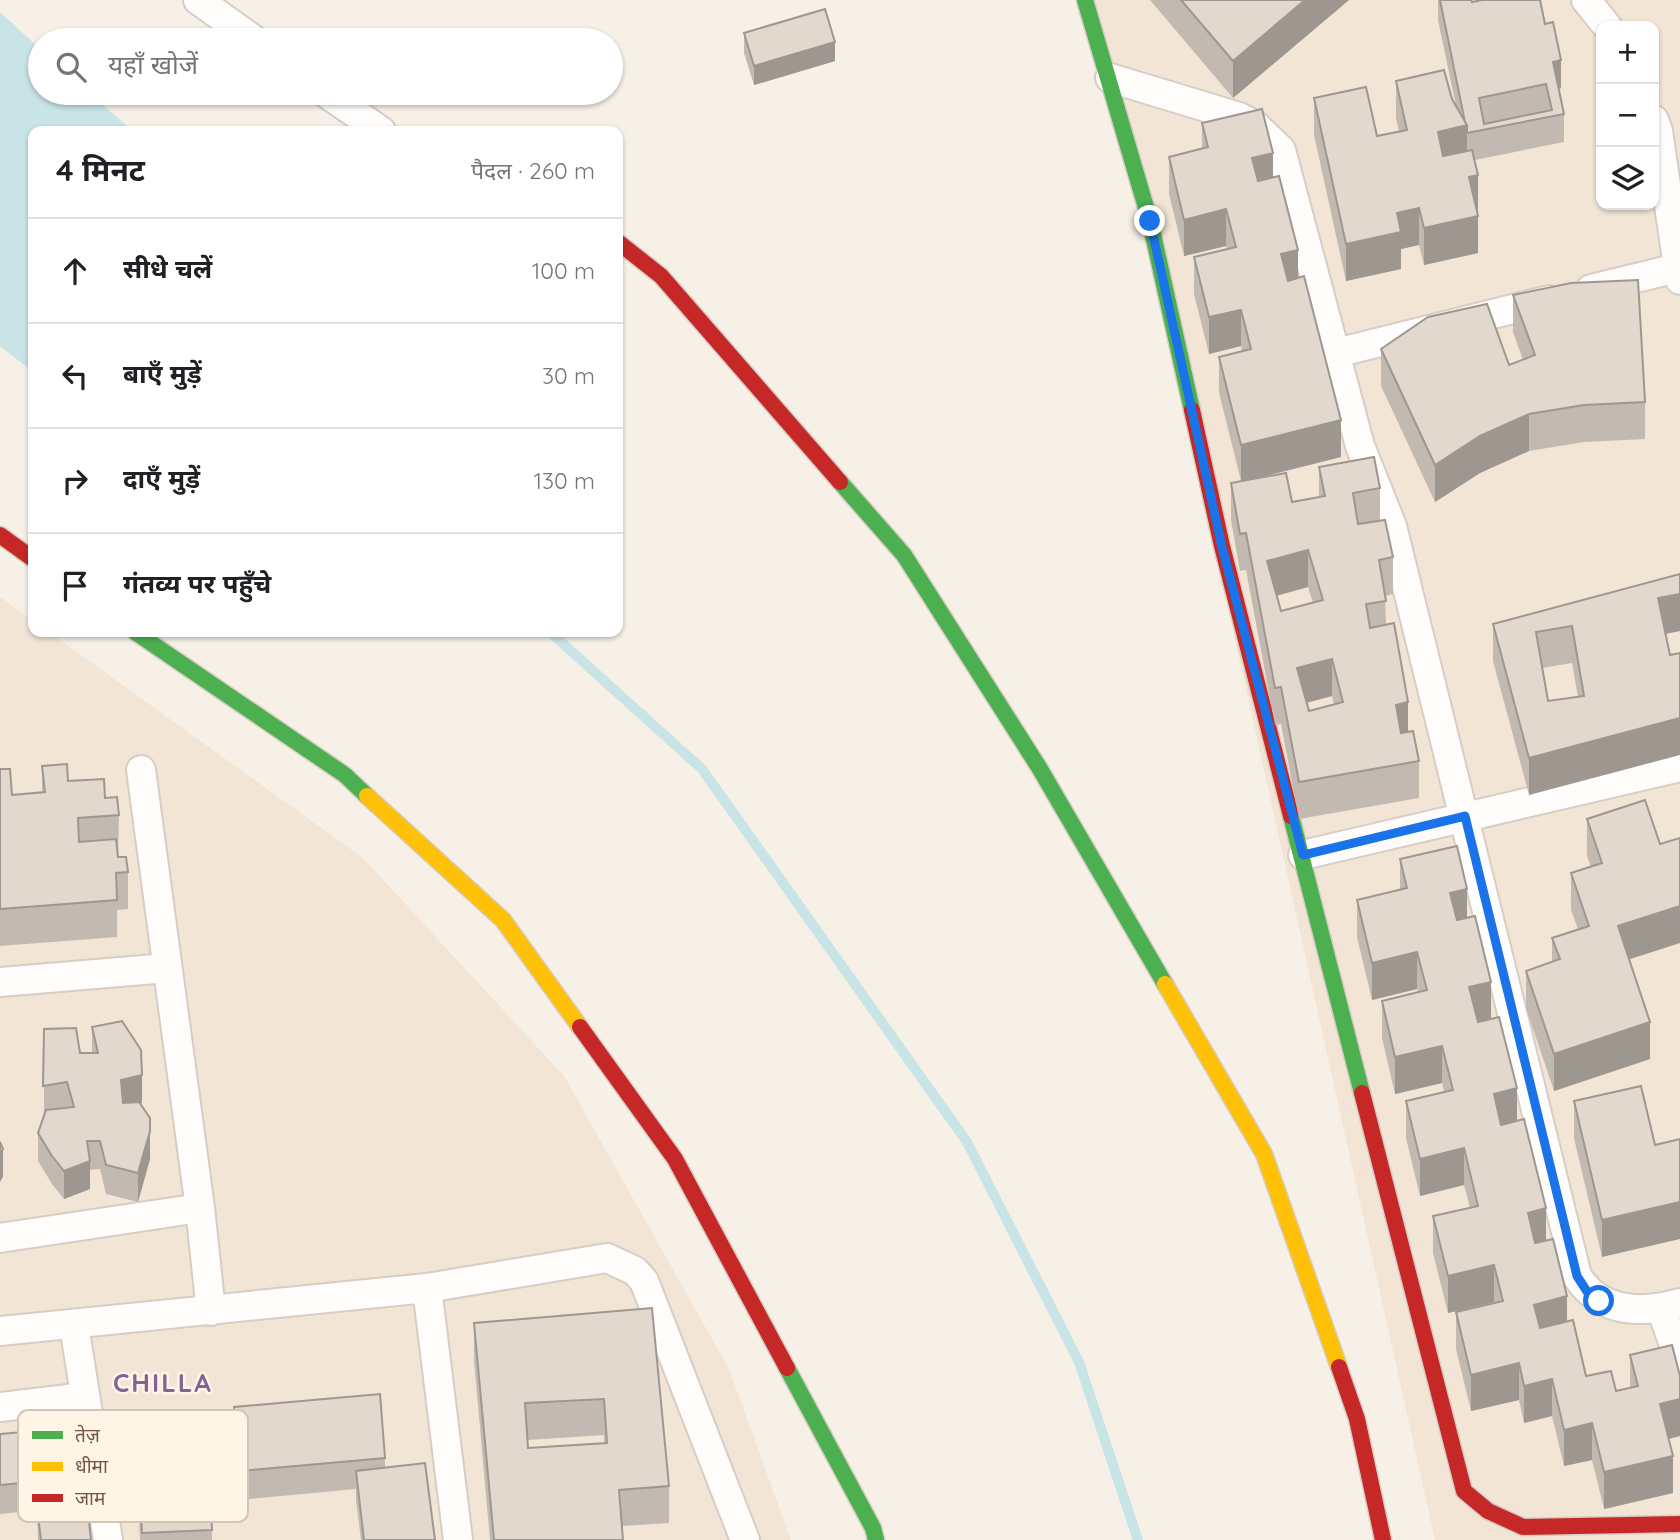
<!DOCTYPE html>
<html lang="hi">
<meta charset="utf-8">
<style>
body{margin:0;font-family:Quicksand,"Noto Sans Devanagari",sans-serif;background:#f2f2f2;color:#202124}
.controls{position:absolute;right:21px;top:21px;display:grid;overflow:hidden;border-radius:14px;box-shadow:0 2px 5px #0004}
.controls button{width:63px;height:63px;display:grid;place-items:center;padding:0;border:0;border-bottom:2px solid #e0e0e0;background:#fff;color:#202124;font:35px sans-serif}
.stop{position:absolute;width:21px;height:21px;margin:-16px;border:5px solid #1a73e8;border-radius:50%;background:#fff}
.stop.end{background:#1a73e8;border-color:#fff;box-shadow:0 2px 7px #0008}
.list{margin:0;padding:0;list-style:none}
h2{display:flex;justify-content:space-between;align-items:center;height:91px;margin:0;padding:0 28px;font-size:30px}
h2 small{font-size:23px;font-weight:400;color:#757577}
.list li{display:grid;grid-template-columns:46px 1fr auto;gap:21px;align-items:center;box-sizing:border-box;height:105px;padding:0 28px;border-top:2px solid #e0e0e0}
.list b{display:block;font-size:26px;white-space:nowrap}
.list em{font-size:23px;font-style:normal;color:#757577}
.icon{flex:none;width:38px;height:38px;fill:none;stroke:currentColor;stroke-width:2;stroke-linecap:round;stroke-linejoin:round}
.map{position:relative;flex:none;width:1680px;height:1540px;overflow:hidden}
.search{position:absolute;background:#fff;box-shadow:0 2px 5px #0004;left:28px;top:28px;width:595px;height:77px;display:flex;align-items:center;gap:18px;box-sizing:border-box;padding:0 24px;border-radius:38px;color:#757577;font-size:26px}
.panel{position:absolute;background:#fff;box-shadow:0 2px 5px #0004;left:28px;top:126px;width:595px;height:511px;border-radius:14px}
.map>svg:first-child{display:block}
.residential{fill:#f2e5d6;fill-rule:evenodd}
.water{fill:#c8e4e6}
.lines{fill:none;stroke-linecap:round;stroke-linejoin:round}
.stream{stroke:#c8e4e6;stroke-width:10}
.street-casing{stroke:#d7cdc4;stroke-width:32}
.fast-casing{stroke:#d6ccc3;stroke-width:19}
.slow-casing{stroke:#d6ccc3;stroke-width:19}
.jam-casing{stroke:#d6ccc3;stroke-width:19}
.street{stroke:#fefdfb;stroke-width:28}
.fast{stroke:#4caf50;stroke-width:16}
.slow{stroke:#ffc107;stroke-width:16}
.jam{stroke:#c62828;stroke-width:16}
.wall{fill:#c2bab1;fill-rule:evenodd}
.shaded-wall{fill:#9e9790}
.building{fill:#e2d8ce;stroke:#9e9790;stroke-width:2;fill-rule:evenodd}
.route{stroke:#1a73e8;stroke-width:9}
.labels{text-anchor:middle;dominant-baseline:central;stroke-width:5;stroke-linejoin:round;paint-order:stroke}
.district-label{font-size:26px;font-weight:bold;letter-spacing:2px;fill:#846297;stroke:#fff5e6}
.key{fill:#fff5e6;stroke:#d5c5b6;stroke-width:2}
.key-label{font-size:19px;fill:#735647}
</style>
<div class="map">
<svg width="1680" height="1540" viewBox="0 0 1680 1540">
<rect width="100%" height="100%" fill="#f6f0e6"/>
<path class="residential" d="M1093,0H1680V1540H1435ZM1601,26H1654V205H1601Z
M0,597L33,621V632H49L363,858L564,1076L729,1369L791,1540H0Z"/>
<path class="water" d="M0,12L40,49V93H89L133,131H33V372L0,346Z"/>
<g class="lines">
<path class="stream" d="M550,632L702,769L967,1142L1079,1362L1138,1540"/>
<defs>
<path id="street" d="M198,0L254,40
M1586,0L1607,26
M1110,78L1239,117L1255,125L1281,150L1360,446L1392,526L1577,1276C1600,1313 1641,1314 1680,1303
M326,93L381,131
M1654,120L1658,131L1680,280
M1591,289L1677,268
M1336,353L1549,300
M141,770L200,1208L211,1311
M1303,855L1680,767
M0,982L167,968
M0,1238L200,1208
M427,1288L458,1540
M1661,1308L1680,1362
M74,1325L108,1540
M0,1331L427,1288L607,1258L635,1271L644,1281L745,1540
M0,1407L85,1397"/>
<path id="fast" d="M1085,0L1150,221L1192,410
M840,482L904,555L1040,769L1165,984
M135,632L345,775L367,796
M1291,816L1362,1093
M787,1368L873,1528L876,1540"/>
<path id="slow" d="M367,796L503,920L580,1027
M1165,984L1264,1154L1339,1367"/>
<path id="jam" d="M618,242L661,276L840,482
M1192,410L1222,546L1291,816
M0,535L33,559
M580,1027L675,1159L787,1368
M1362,1093L1464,1491L1488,1511L1523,1527L1680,1524
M1339,1367L1357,1419L1383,1540"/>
</defs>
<use href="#street" class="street-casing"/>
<use href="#fast" class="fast-casing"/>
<use href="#slow" class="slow-casing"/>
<use href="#jam" class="jam-casing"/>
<use href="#street" class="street"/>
<use href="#fast" class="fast"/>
<use href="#slow" class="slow"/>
<use href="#jam" class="jam"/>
</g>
<path class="wall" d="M1150,0H1349L1233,98Z
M1438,0H1471L1472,2L1545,24L1561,88L1559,89L1564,114V142L1475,160L1478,212H1477L1478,253L1424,265L1419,245L1401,249V269L1346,281L1314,135V98L1377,136L1399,131L1396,118V81L1452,99L1456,106L1438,20Z
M744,33L835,61L754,85L744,53Z
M1202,123L1273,177L1341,457L1249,480L1292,502L1319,498V467L1380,488V521L1393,557V594L1385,596L1386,625L1408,731L1419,761V798L1299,819L1281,724L1275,725L1246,570L1240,571L1231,520V483L1241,481L1219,393V357L1242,351L1241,346L1209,354L1194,294V257L1227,249L1226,246L1184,256L1169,194V157L1202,148ZM1308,587L1313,603L1281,611L1277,596ZM1332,696L1334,704L1309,711L1307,703Z
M1513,295L1645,402V439L1584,442L1529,451L1480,473L1435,502L1381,386V349L1509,365L1523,360L1513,332Z
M1680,574V631L1665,634L1529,795L1493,661V624ZM1572,663L1578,697L1548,701L1542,668Z
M42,766L68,781L105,798L119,815L118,857L128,872V909L117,910V937L0,946V769L12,795L42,792Z
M1645,800L1629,959L1650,1059L1554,1091L1526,1008V971L1552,962V938L1578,929L1571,910V873L1591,867L1587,856V819Z
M1400,859L1467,918L1491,1018L1477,1022L1517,1121L1546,1241L1567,1322L1586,1376L1616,1391L1630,1388V1355L1680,1376V1436L1669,1439L1673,1493L1604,1509L1592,1460L1564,1466L1552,1416L1524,1423L1519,1400L1471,1411L1456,1349V1312L1494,1303V1302L1448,1313L1433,1253V1216L1470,1208L1464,1185L1420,1196L1406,1138V1101L1444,1092L1442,1083L1395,1094L1382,1038V1001L1418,992L1417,989L1372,1000L1357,937V900L1400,890Z
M92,1027L142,1103H140L150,1159L138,1202L106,1194L100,1169L90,1170V1189L64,1199L52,1184L38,1161V1133L44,1114V1029L80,1053H92Z
M1574,1101L1655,1145L1602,1257L1574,1138Z
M652,1308L669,1486V1523L622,1526L623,1540H490L474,1360V1323ZM604,1435V1444L528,1448V1440Z
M234,1407L385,1458V1468L435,1540H361L356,1500V1489L239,1500L234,1435Z
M136,1419L212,1530V1540H140L136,1447Z
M0,1434L75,1478V1503L91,1540H38L37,1510L0,1514Z"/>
<path class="shaded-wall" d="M1305,0H1349L1233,98V61Z
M835,42V61L754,85V66Z
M1561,60V88L1553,90V62Z
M1467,125V162L1438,169V132Z
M1273,153V190L1252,195V158Z
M1478,175V212L1469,214V177Z
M1419,208V245L1401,249V269L1346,281V244L1397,213Z
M1226,209V246L1184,256V220Z
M1478,216V253L1424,265V228Z
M1298,250V287L1281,291V254Z
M1241,310V346L1209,354V317Z
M1529,414V451L1480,473L1435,502V465L1480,436Z
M1341,420V457L1241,482V445Z
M1308,550V587L1267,598V561Z
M1680,594V631L1658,635V598Z
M1332,659V696L1297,705V668Z
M1408,702V739L1396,742V705Z
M1680,718V755L1529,795V758Z
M1467,889V926L1450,930V893Z
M1680,906V943L1618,963V926Z
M1417,952V989L1372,1000V963Z
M1491,982V1018L1469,1024V987Z
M1650,1022V1059L1554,1091V1054Z
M1442,1046V1083L1395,1094V1057Z
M142,1075V1103L121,1109V1080Z
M1517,1088V1125L1494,1131V1094Z
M150,1118V1159L138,1202V1173Z
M1464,1148V1185L1420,1196V1159Z
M3,1149V1177L0,1182V1154Z
M90,1161V1189L64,1199V1171Z
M1680,1202V1239L1602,1257V1220Z
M1546,1208V1245L1528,1250V1213Z
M1494,1265V1302L1448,1313V1276Z
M1567,1296V1333L1534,1342V1305Z
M1519,1363V1400L1471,1411V1375Z
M1552,1379V1416L1524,1423V1386Z
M1680,1399V1436L1660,1441V1404Z
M1592,1423V1460L1564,1466V1430Z
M1673,1456V1493L1604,1509V1472Z"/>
<path class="building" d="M1181,0H1305L1233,61Z
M1440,0H1471L1472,2L1482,0H1540L1545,24L1553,22L1561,60L1553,62L1564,114L1467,133V125L1465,122ZM1546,84L1552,110L1484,124L1479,98Z
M825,9L835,42L754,66L744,33Z
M1444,70L1452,99L1467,125L1438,132L1443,156L1472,150L1478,175L1469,177L1478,216L1424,228L1419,208L1397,213L1401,232L1346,244L1314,98L1366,87L1377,136L1407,130L1396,81Z
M1262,109L1273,153L1252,158L1258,181L1279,176L1298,250L1281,254L1288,281L1304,276L1341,420L1241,445L1219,357L1251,349L1241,310L1209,317L1194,257L1236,247L1226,209L1184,220L1169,157L1208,147L1202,123Z
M1638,280L1645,402L1584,405L1529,414L1480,436L1435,465L1381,349L1428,317L1487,304L1509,365L1535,355L1513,295L1571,283Z
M1374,457L1380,488L1353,493L1358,524L1385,520L1393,557L1379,560L1386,601L1366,604L1370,628L1394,623L1408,702L1396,705L1401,733L1413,731L1419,761L1299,782L1281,687L1275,688L1246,533L1240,534L1231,483L1286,473L1292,502L1325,496L1319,467ZM1308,550L1323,600L1281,611L1267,561ZM1332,659L1343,702L1309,711L1297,668Z
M1680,574V594L1658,598L1670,655L1680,653V718L1529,758L1493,624ZM1572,626L1584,696L1548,701L1536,632Z
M67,764L68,781L104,779L105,798L117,797L119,815L78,818L79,842L116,839L118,857H126L128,872L116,873L117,900L0,909V769H10L12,795L45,792L42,766Z
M1645,800L1660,844L1680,838V906L1618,926L1650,1022L1554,1054L1526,971L1560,959L1552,938L1589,926L1571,873L1602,863L1587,819Z
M1457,846L1467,889L1450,893L1457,920L1475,916L1491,982L1469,987L1478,1022L1499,1017L1517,1088L1494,1094L1501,1125L1524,1119L1546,1208L1528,1213L1535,1243L1553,1239L1567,1296L1534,1305L1540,1328L1573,1320L1586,1376L1611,1371L1616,1391L1638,1386L1630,1355L1672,1345L1680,1376V1399L1660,1404L1673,1456L1604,1472L1592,1423L1564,1430L1552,1379L1524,1386L1519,1363L1471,1375L1456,1312L1503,1301L1494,1265L1448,1276L1433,1216L1478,1206L1464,1148L1420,1159L1406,1101L1453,1090L1442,1046L1395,1057L1382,1001L1427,990L1417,952L1372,963L1357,900L1407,888L1400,859Z
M122,1021L141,1050L142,1075L121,1080L123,1103L139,1102L150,1118V1131L138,1173L106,1165L100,1141H87L90,1161L64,1171L52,1156L38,1133L46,1110L74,1107L67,1082L43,1086L44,1029L76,1028L80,1053H98L92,1027Z
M1641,1086L1655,1145L1680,1139V1202L1602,1220L1574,1101Z
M0,1142L3,1149L0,1154Z
M652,1308L669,1486L619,1490L623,1540H494L474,1323ZM604,1399L607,1443L528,1448L525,1403Z
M380,1394L385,1458L239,1471L234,1407Z
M207,1415L212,1530L142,1533L136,1419Z
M70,1428L75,1478L0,1485V1434Z
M425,1463L435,1540H364L356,1471Z
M87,1502L91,1540H41L37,1507Z"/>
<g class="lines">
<path class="route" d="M1150,221L1222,547L1303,855L1465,816L1577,1276L1588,1293L1599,1301"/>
</g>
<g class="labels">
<g class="district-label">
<text x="163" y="1382">CHILLA</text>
</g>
</g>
<rect x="18" y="1410" width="230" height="112" rx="10" class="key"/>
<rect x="32" y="1431" width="31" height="8" fill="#4caf50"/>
<rect x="32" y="1462" width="31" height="9" fill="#ffc107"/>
<rect x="32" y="1494" width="31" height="8" fill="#c62828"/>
<g class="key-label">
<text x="75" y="1442">तेज़</text>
<text x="75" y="1473">धीमा</text>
<text x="75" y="1505">जाम</text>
</g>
</svg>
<div class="controls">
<button>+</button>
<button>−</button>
<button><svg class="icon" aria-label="layers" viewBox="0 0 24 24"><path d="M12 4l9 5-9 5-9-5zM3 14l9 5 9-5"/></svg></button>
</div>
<div class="stop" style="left:1599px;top:1301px"></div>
<div class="stop end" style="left:1150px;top:221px"></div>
<div class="search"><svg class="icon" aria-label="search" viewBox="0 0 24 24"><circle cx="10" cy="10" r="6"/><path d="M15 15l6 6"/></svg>यहाँ खोजें</div>
<section class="panel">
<h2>4 मिनट<small>पैदल · 260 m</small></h2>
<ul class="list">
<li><svg class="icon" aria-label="ahead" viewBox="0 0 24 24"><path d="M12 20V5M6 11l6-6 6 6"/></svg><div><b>सीधे चलें</b></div><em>100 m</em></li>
<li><svg class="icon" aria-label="left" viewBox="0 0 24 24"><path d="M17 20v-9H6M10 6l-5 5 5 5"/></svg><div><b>बाएँ मुड़ें</b></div><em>30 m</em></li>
<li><svg class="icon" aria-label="right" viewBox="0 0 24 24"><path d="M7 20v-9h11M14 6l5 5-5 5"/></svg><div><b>दाएँ मुड़ें</b></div><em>130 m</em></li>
<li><svg class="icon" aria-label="arrive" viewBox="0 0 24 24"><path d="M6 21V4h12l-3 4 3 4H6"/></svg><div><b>गंतव्य पर पहुँचे</b></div></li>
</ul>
</section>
</div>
